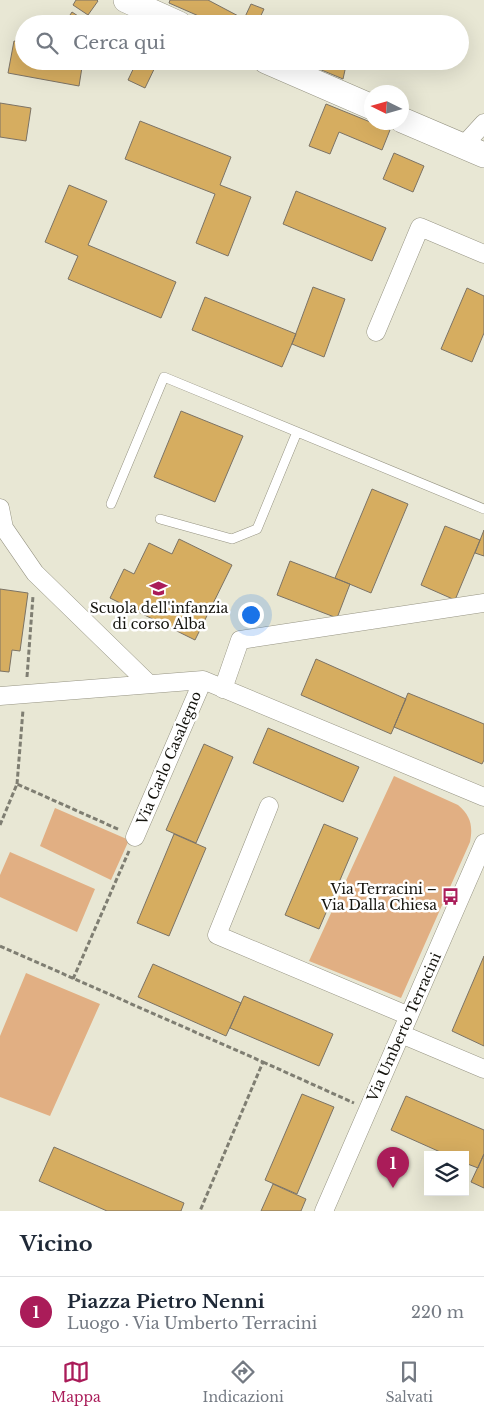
<!DOCTYPE html>
<html lang="it">
<meta charset="utf-8">
<style>
body{margin:0;font-family:"Libre Baskerville",serif;background:#f6f6f7;color:#1f2937}
.controls{position:absolute;right:15px;bottom:15px;display:grid;overflow:hidden;border-radius:0px;box-shadow:0 5px 20px #0002}
.controls button{width:45px;height:45px;display:grid;place-items:center;padding:0;border:0;border-bottom:1px solid #e0e1e3;background:#fff;color:#1f2937;font:25px sans-serif}
.compass{position:absolute;left:364px;top:85px;width:45px;height:45px;border-radius:50%;background:#fff;box-shadow:0 5px 20px #0002;rotate:275deg}
.you{position:absolute;left:250px;top:614px;width:18px;height:18px;margin:-12px;border:4px solid #fff;border-radius:50%;background:#1a73e8;box-shadow:0 0 0 8px #1a73e833}
.badge{display:grid;place-items:center;width:32px;height:32px;border-radius:50%;background:#aa1c59;color:#fff;font-size:16px;font-weight:700}
.pin{position:absolute;translate:-50% -41px;filter:drop-shadow(0 1px 2px #0008)}
.pin::after{content:'';position:absolute;top:26px;width:18px;height:15px;background:inherit;clip-path:polygon(0 0,100% 0,50% 100%)}
.list{margin:0;padding:0;list-style:none}
h2{display:flex;justify-content:space-between;align-items:center;height:65px;margin:0;padding:0 20px;font-size:21px}
h2 small{font-size:16px;font-weight:400;color:#747a83}
.list li{display:grid;grid-template-columns:32px 1fr auto;gap:15px;align-items:center;box-sizing:border-box;height:70px;padding:0 20px;border-top:1px solid #e0e1e3}
.list b{display:block;font-size:19px;white-space:nowrap}
.list p{margin:0;font-size:16px;white-space:nowrap;color:#747a83}
.list em{font-size:16px;font-style:normal;color:#747a83}
.icon{flex:none;width:28px;height:28px;fill:none;stroke:currentColor;stroke-width:2;stroke-linecap:round;stroke-linejoin:round}
.map{position:relative;flex:none;width:484px;height:1211px;overflow:hidden}
.search{position:absolute;background:#fff;box-shadow:0 5px 20px #0002;left:15px;right:15px;top:15px;height:55px;display:flex;align-items:center;gap:12px;box-sizing:border-box;padding:0 18px;border-radius:28px;color:#747a83;font-size:19px}
.sheet{height:135px;background:#fff}
nav{display:flex;justify-content:space-around;align-items:center;box-sizing:border-box;height:70px;border-top:1px solid #e0e1e3;background:#fff;font-size:14px;color:#747a83}
nav a{display:grid;justify-items:center;gap:2px}
nav .on{color:#aa1c59}
.map>svg:first-child{display:block}
.green{fill:#e1af83}
.building{fill:#d6ad60;stroke:#7c7365}
.lines{fill:none;stroke-linecap:round;stroke-linejoin:round}
.lane-casing{stroke:#969483;stroke-width:10}
.street-casing{stroke:#969483;stroke-width:19}
.secondary-casing{stroke:#969483;stroke-width:26}
.path{stroke:#7f7e72;stroke-width:3;stroke-dasharray:5 2.5;stroke-linecap:butt}
.lane{stroke:#fff;stroke-width:9}
.street{stroke:#fff;stroke-width:18}
.secondary{stroke:#fff;stroke-width:25}
.labels{text-anchor:middle;dominant-baseline:central;stroke-width:5;stroke-linejoin:round;paint-order:stroke}
.poi-label{font-size:14px;fill:#15140e;stroke:#fff}
.street-label{font-size:14px;fill:#15140e;stroke:#fff}
</style>
<div class="map">
<svg width="484" height="1211" viewBox="0 0 484 1211">
<rect width="100%" height="100%" fill="#e8e7d4"/>
<path class="green" d="M394,776L458,805C471,816 473,826 470,842L401,998L309,961Z
M55,808L129,840L111,880L40,846Z
M10,852L95,889L77,932L0,897V875Z
M26,973L100,1004L50,1116L0,1097V1036Z"/>
<path class="building" d="M76,0H97L98,1L88,15L73,5Z
M170,0H208L244,19L251,4L264,9L257,24H217L169,3Z
M72,12L84,20L82,24H77L68,18Z
M14,41L24,43V61H83L79,86L8,73Z
M137,61H158L145,88L128,80Z
M300,61H347L343,79Z
M0,103L31,108L26,141L0,137Z
M326,104L390,130L382,150L339,132L330,154L309,146Z
M140,121L231,157L220,185L251,197L228,256L196,243L215,194L125,159Z
M394,153L424,166L413,192L383,179Z
M69,185L107,201L88,245L176,282L161,318L68,279L78,256L45,242Z
M296,191L386,228L372,261L283,224Z
M313,287L345,299L324,357L292,344Z
M467,288L484,296V333L472,362L441,349Z
M205,297L296,334L282,367L192,330Z
M181,411L243,436L215,502L154,477Z
M372,489L408,504L371,593L335,578Z
M445,526L480,540L455,600L421,585Z
M484,530V556L475,553Z
M179,539L232,565L195,640L110,598L124,569L134,574L149,543L172,554Z
M290,561L350,584L337,618L277,595Z
M0,589L28,593L20,651L12,650L9,672L0,671Z
M316,659L406,699L391,734L301,695Z
M408,693L484,724V760L482,764L394,727Z
M268,728L359,767L343,802L253,763Z
M204,744L233,757L196,843L166,830Z
M324,824L358,838L319,929L285,915Z
M174,834L206,848L169,936L137,923Z
M484,956V1046L452,1031Z
M153,964L241,1003L226,1036L138,997Z
M244,996L333,1034L319,1066L230,1028Z
M302,1094L334,1107L297,1194L265,1180Z
M406,1096L484,1130V1154L478,1168L465,1163V1155H447L391,1130Z
M54,1147L184,1203L181,1211H107L39,1181Z
M484,1154V1188L471,1182Z
M273,1184L306,1199L301,1211H261Z"/>
<g class="lines">
<defs>
<path id="lane" d="M111,504L164,377L484,509
M160,519L232,539L257,529L297,432"/>
<path id="street" d="M463,146L484,123
M376,332L420,227L484,254
M0,508L4,528L35,573L149,684
M223,689L240,640L484,603
M0,696L203,680L484,797
M269,806L217,935L409,1016
M135,837L203,680
M401,1034L484,1069
M324,1211L484,843"/>
<path id="secondary" d="M126,0L179,24
M266,61L372,107
M402,120L484,155"/>
</defs>
<use href="#lane" class="lane-casing"/>
<use href="#street" class="street-casing"/>
<use href="#secondary" class="secondary-casing"/>
<path class="path" d="M27,677L33,596
M17,784L23,710
M0,825L17,784L120,830
M0,946L263,1062L200,1211
M73,979L129,851
M263,1062L354,1103"/>
<use href="#lane" class="lane"/>
<use href="#street" class="street"/>
<use href="#secondary" class="secondary"/>
</g>
<defs>
<symbol id="school-bare" viewBox="-9 -9 18 18"><path d="M0-5L7-2L0 1L-7-2ZM-4 1L0 2.5L4 1V4Q0 6-4 4Z" fill="#aa1c59" stroke="#fff" stroke-width="2.5" paint-order="stroke"/></symbol>
<symbol id="bus-bare" viewBox="-9 -9 18 18"><path d="M-5-6H5V4H4V6H2V4H-2V6H-4V4H-5ZM-3.5-4V0h7V-4ZM-3.5 1.2v1.5H-2V1.2ZM2 1.2v1.5H3.5V1.2Z" fill="#aa1c59" stroke="#fff" stroke-width="2.5" paint-order="stroke"/></symbol>
</defs>
<g fill-rule="evenodd">
<use href="#school-bare" x="146" y="576" width="25" height="25"/>
<use href="#bus-bare" x="438" y="884" width="25" height="25"/>
</g>
<g class="labels">
<g class="poi-label">
<text x="159" y="608">Scuola dell'infanzia<tspan x="159" dy="16">di corso Alba</tspan></text>
<text x="437" y="889" text-anchor="end">Via Terracini –<tspan x="437" dy="16">Via Dalla Chiesa</tspan></text>
</g>
<g class="street-label">
<text transform="translate(169 758) rotate(-67)">Via Carlo Casalegno</text>
<text transform="translate(404 1027) rotate(-66)">Via Umberto Terracini</text>
</g>
</g>
</svg>
<div class="controls">
<button><svg class="icon" aria-label="layers" viewBox="0 0 24 24"><path d="M12 4l9 5-9 5-9-5zM3 14l9 5 9-5"/></svg></button>
</div>
<svg class="compass" viewBox="-18 -18 36 36"><path d="M0-13l5 13h-10z" fill="#e53935"/><path d="M0 13l5-13h-10z" fill="#747a83"/></svg>
<div class="you"></div>
<div class="pin badge" style="left:393px;top:1188px">1</div>
<div class="search"><svg class="icon" aria-label="search" viewBox="0 0 24 24"><circle cx="10" cy="10" r="6"/><path d="M15 15l6 6"/></svg>Cerca qui</div>
</div>
<section class="sheet">
<h2>Vicino<small></small></h2>
<ul class="list">
<li><span class="badge">1</span><div><b>Piazza Pietro Nenni</b><p>Luogo · Via Umberto Terracini</p></div><em>220 m</em></li>
</ul>
</section>
<nav>
<a class="on"><svg class="icon" aria-label="map" viewBox="0 0 24 24"><path d="M3 6l6-2 6 2 6-2v14l-6 2-6-2-6 2zM9 4v14M15 6v14"/></svg>Mappa</a>
<a><svg class="icon" aria-label="directions" viewBox="0 0 24 24"><path d="M12 3l9 9-9 9-9-9zM9 14v-3h6M13 9l2 2-2 2"/></svg>Indicazioni</a>
<a><svg class="icon" aria-label="saved" viewBox="0 0 24 24"><path d="M7 4h10v16l-5-4-5 4z"/></svg>Salvati</a>
</nav>
